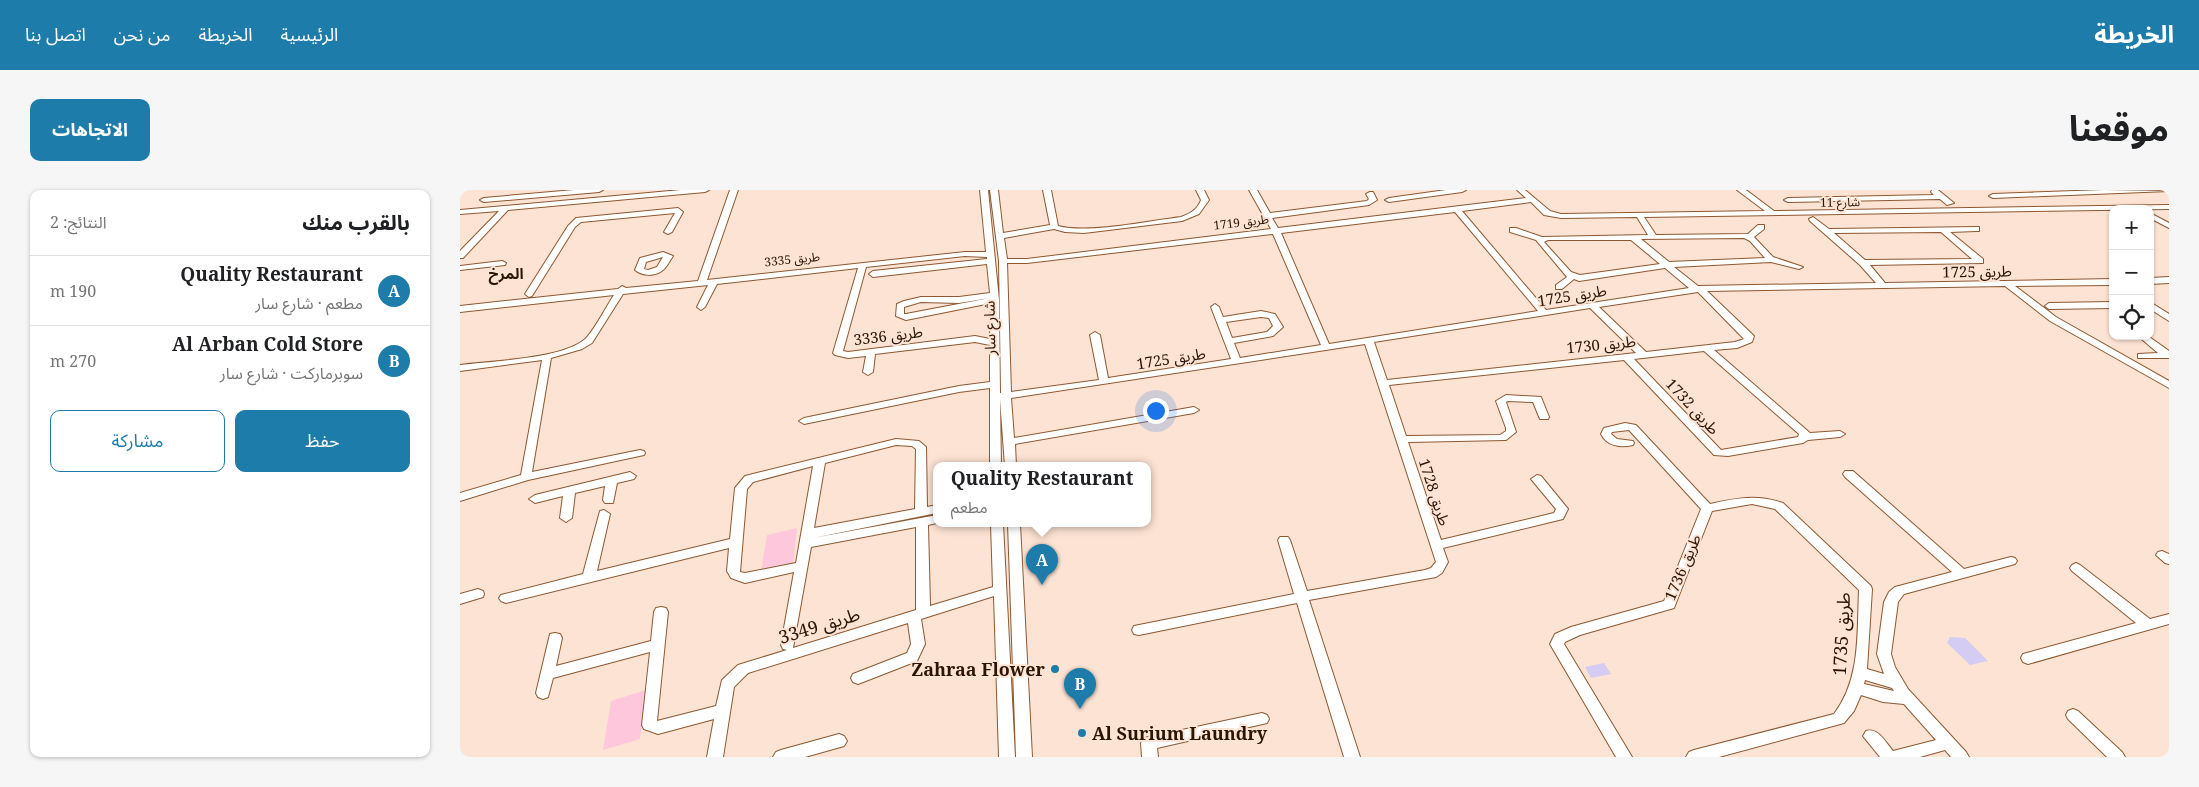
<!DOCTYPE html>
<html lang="ar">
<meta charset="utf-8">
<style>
body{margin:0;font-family:"Noto Serif","Noto Sans Arabic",serif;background:#f6f6f6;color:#202124;direction:rtl}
.controls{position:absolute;right:15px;top:15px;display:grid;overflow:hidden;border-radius:10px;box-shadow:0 1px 4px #0004}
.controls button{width:45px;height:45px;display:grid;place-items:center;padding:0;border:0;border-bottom:1px solid #e0e0e0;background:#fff;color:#202124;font:25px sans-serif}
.you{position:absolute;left:695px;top:220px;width:18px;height:18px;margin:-12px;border:4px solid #fff;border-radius:50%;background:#1a73e8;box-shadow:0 0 0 8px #1a73e833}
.badge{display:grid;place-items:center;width:32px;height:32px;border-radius:50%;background:#1d7ca9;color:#fff;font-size:16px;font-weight:700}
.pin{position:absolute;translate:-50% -41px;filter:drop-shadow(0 1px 2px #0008)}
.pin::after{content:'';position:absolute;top:26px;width:18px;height:15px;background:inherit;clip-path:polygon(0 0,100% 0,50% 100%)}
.popup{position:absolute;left:473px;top:272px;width:218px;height:65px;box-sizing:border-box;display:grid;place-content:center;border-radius:10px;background:#fff;filter:drop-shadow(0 1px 4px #0005);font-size:16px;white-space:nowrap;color:#757577}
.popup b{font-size:19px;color:#202124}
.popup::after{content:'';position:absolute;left:50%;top:100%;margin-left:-10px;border:10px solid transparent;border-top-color:#fff}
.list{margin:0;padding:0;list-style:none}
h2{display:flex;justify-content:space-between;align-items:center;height:65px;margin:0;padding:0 20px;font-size:21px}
h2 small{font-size:16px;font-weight:400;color:#757577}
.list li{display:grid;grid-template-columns:32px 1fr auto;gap:15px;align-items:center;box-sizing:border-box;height:70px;padding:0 20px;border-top:1px solid #e0e0e0}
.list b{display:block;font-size:19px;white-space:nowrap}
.list p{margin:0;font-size:16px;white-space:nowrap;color:#757577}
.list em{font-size:16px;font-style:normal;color:#757577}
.actions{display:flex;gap:10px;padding:15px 20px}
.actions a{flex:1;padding:11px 0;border:1px solid #1d7ca9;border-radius:10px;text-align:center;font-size:18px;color:#1d7ca9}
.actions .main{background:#1d7ca9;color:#fff}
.icon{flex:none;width:28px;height:28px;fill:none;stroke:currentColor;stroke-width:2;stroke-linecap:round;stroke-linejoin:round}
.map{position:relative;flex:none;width:1709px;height:567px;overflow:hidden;direction:ltr;border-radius:10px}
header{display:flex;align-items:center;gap:30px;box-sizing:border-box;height:70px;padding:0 25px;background:#1d7ca9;color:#fff}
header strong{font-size:24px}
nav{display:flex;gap:28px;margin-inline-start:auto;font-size:18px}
.intro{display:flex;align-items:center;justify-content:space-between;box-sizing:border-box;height:120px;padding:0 30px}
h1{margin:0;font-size:35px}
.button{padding:12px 22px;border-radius:10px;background:#1d7ca9;color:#fff;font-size:18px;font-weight:700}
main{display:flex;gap:30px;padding:0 30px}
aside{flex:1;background:#fff;border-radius:10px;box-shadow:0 1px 4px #0004}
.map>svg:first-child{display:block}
.green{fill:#fec7db}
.water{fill:#d4ccf2}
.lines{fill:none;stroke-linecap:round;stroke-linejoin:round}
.minor-casing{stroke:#8d5831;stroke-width:2}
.minor{fill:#fff;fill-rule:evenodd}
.poi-dot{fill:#1d7ca9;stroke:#fde3d3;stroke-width:2}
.labels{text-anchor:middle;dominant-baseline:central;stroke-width:4;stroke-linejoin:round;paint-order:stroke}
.far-street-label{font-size:12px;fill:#2b1505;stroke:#fde3d3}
.street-label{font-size:15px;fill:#2b1505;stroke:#fde3d3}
.far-quarter-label{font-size:15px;font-weight:bold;fill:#2b1505;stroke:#fde3d3}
.near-street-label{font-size:18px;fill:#2b1505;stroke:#fde3d3}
.near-poi-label{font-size:18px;font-weight:bold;fill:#2b1505;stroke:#fde3d3;text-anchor:end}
</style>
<header>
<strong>الخريطة</strong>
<nav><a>الرئيسية</a><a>الخريطة</a><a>من نحن</a><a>اتصل بنا</a></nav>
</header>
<div class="intro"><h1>موقعنا</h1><a class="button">الاتجاهات</a></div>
<main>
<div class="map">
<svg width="1709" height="567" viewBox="0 0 1709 567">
<rect width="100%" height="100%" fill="#fde3d3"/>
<path class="green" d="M337,338L333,374L301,381L307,345Z
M186,500L180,549L143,560L151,511Z"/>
<path class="water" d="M1490,447L1505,448L1528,471L1510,475L1487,453Z
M1144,473L1151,484L1131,488L1125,477Z"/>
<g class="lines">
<defs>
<path id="minor" d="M114,0H143L139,2L24,12L20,10L24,8Z
M221,0H249L245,2L48,20L3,68H0V61L39,21L0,24V20Z
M270,0H278L247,90L505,62H526L520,0H528L539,110L540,203H541L539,71L530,0H538L543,43L590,35L583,0H591L598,36C628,44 688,31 721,27C731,23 737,20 741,10L736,0H744L749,10L739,24L722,31L624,43L605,42L594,39L544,48L547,69H567L811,39L789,0H797L810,23L907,11L909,9L906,4L910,2H913L917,10L909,15L812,28L818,38L1066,8L1057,0H1065L1090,21L1101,24L1305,21L1277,0H1286L1314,21L1709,15V19L1184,27L1196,45L1288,44L1298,35H1304V39L1294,47L1313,67L1343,77L1339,79L1311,72L1214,77L1238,96L1416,93L1400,75L1350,31L1349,29L1353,27L1369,39L1519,37V41H1516L1490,42L1523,69V73L1410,75L1425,93L1653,89V95L1555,96L1596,127L1709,191V198L1590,131L1545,96L1247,101L1294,146L1292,152L1277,158L1254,160L1350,243L1380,241L1385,244L1380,247L1348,250L1343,253L1268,266L1254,265L1164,170L929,195L946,246L1040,245L1046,241V238L1036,211L1046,205L1081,207L1089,227L1088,229H1080L1073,212L1048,211L1046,212L1056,242L1046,250L948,252L981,350L1094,323L1096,319L1071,289L1077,285L1081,286L1108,319L1103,329L983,358L988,372L982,383L976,387L849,410L900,567H884L837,413L679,445L674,444L672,440L674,436L834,404L818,350L820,347H828L830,350L847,401L965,380L971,378L976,372L905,154L551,208L554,248L734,217L739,220L734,223L555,254L556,276H545L540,209L541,276H530V198L499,202L344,234L339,231L344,228L499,196L530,192V155L515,152L415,164L413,182L408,185L403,182L406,166L388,168L375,165L373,163L398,78L257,94L245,117L241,120L237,117L248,95L163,104L132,153L122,159L91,168L72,282L180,260L184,261L185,263L184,265L68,290L0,311V303L61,285L82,170L0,181V175C31,171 100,169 124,150C133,143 147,115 154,105L0,122V116L158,99L162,96L166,98L238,91ZM1071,12L1084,25L1101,28L1177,27L1188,45L1082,47L1056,38H1050V42L1076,50L1107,87L1096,95V99H1102L1114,89L1119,91L1205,78L1229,98L1086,120L1002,21ZM995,22L1078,121L869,154L821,43ZM1481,42L1512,69L1405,70L1374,43ZM813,44L861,155L780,168L774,153L813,146L823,137L815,124L801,121L763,127L759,117L755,114L751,117L771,169L648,188L640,145L635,142L630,145L639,190L551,202L547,73H567ZM1284,48L1290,51L1305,68L1209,72L1181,49ZM1088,50H1171L1200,74L1120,85L1111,82L1084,52ZM505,66L527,67V69L413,81L409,84L413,87L527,74L530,103L499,107H461L444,111L437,114L436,126L446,130L531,113L530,149L515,146L388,162L383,161L406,77ZM1238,102L1284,149L1275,152L1186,162L1139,117ZM530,108L446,124H444V117L461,112L499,113ZM1130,118L1176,163L927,190L914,152ZM801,127L809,128L813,136L807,142L772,148L766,132ZM1244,161L1339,244L1338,247L1261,260L1174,169Z
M986,0H1006L1002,2L929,12L925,10L929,8Z
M1472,0H1478L1494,13L1487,15L1480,9L1328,12L1324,10L1328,8L1474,5L1471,2Z
M1644,0L1709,1L1533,8L1529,6L1533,4Z
M218,18L223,22L212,42L208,44L204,42L215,23L121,32L115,37L72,106L69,107L65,104L108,36L116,28Z
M1690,23L1709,33V38L1690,28Z
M203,62L213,66C210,70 207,77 203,80C195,87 182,86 175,80L180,68ZM203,67L197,77L188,80L184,79L186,72Z
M42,71L46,73L45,75L0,80V76Z
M1709,87V93L1690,94V88Z
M1653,112V118L1589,119L1585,116L1589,113Z
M1690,112L1709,124V131L1690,119Z
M1678,146H1688L1709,161V168H1678V164L1698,163Z
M1165,233L1176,235L1250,314C1276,308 1297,304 1323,313L1411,396L1412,399L1407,479L1424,484L1417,464L1424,412L1429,402L1435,397L1492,382L1385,287L1383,284L1385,281H1393L1504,379L1551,367L1555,368L1557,371L1555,374L1444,404L1438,412L1431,464L1435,477L1448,499L1506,562L1509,567H1491L1485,560L1460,567H1420L1403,546L1406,541C1418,537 1426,553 1433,561L1476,550L1444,514L1423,512L1401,505L1394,521L1384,533L1259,567H1226L1229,562L1234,560L1374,524C1401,489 1397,442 1399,400L1315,319L1292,314L1252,321L1214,418L1120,445L1105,452L1104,454L1172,567H1156L1090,454L1095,444L1111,437L1204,411L1241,319L1169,240L1152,242L1151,244L1157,249L1173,251L1174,253L1173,255C1160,258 1147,256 1141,244L1144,238ZM1405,490L1432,498L1434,501L1404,494Z
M436,249L459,251L466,257L467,317L477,315V323L353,348L477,325V333L468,335L470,416L533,397L531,334H543L555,567H539L534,406L461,429L465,454L457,471L398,494L393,492L391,488L393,484L447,463L451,454L448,433L288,483L274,497L263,567H247L254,529L198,544L184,539L182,535L190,462L93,488L88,507L83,509L78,507L76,503L90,444L95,443L100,444L102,448L96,476L191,451L194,422L196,418L201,417L206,418L208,422L197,531L256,516L262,490L278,475L327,460L323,459L321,455L334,382L285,393L271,388L267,381L269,358L46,413L41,411L39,408L41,405L123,384L140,321L144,320L150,324L137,381L270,349L275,298L285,286ZM436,255L452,256L456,259L455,319L354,338L365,273ZM353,276L336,373L285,383L280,382L287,299L293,292ZM456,337V420L333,458L351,357Z
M170,282L176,286L174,289L157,293L153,313H145L143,310L145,296L115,303L112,328L106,332L100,328L103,306L75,313L69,309L75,305Z
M548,334H560L572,567H556Z
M1702,361L1709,364V374L1705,373L1696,365L1698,362Z
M1616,373L1620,375L1690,429L1709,424V434L1568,474L1563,472L1561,468L1563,464L1676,433L1612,381L1610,378L1612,375Z
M18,399L23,401L24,404L23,407L0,414V404Z
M1613,519L1618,521L1662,562L1665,567H1647L1608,529L1606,525L1608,521Z
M802,523L807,525L809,529L807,533L697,558L698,567H682L681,553L684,548Z
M379,544L384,546L387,551L384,556L345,567H313L316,562L321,560Z"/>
</defs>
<use href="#minor" class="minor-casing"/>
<use href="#minor" class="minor"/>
</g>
<g class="poi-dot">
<circle cx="595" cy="479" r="5"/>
<circle cx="622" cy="543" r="5"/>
</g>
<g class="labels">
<g class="far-street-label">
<text transform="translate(1380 12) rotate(-1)">شارع 11</text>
<text transform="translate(781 32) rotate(-7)">طريق 1719</text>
<text transform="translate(332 69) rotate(-6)">طريق 3335</text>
</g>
<g class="street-label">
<text transform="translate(1517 81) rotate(-1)">طريق 1725</text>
<text transform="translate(1112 105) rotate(-9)">طريق 1725</text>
<text transform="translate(529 138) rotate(-91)">شارع سار</text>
<text transform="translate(428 145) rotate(-7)">طريق 3336</text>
<text transform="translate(1141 154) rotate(-6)">طريق 1730</text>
<text transform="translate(711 168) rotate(-9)">طريق 1725</text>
<text transform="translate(1233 216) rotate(47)">طريق 1732</text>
<text transform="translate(975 302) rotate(72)">طريق 1728</text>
<text transform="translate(1222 377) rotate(-67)">طريق 1736</text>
</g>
<g class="far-quarter-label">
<text x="46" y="83">المرخ</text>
</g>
<g class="near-street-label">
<text transform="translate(359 435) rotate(-17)">طريق 3349</text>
<text transform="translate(1381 444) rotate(-87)">طريق 1735</text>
</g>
<g class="near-poi-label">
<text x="585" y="479">Zahraa Flower</text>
<text x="632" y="543" text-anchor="start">Al Surium Laundry</text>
</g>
</g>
</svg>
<div class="controls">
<button>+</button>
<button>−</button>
<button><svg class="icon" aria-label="locate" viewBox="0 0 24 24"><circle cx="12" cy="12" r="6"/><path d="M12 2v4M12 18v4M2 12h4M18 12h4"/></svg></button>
</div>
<div class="you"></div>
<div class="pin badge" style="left:582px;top:395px">A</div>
<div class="popup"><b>Quality Restaurant</b>مطعم</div>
<div class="pin badge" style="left:620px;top:519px">B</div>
</div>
<aside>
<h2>بالقرب منك<small>النتائج: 2</small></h2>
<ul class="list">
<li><span class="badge">A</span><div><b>Quality Restaurant</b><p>مطعم · شارع سار</p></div><em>190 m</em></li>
<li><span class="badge">B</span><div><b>Al Arban Cold Store</b><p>سوبرماركت · شارع سار</p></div><em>270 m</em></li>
</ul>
<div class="actions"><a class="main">حفظ</a><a>مشاركة</a></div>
</aside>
</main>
